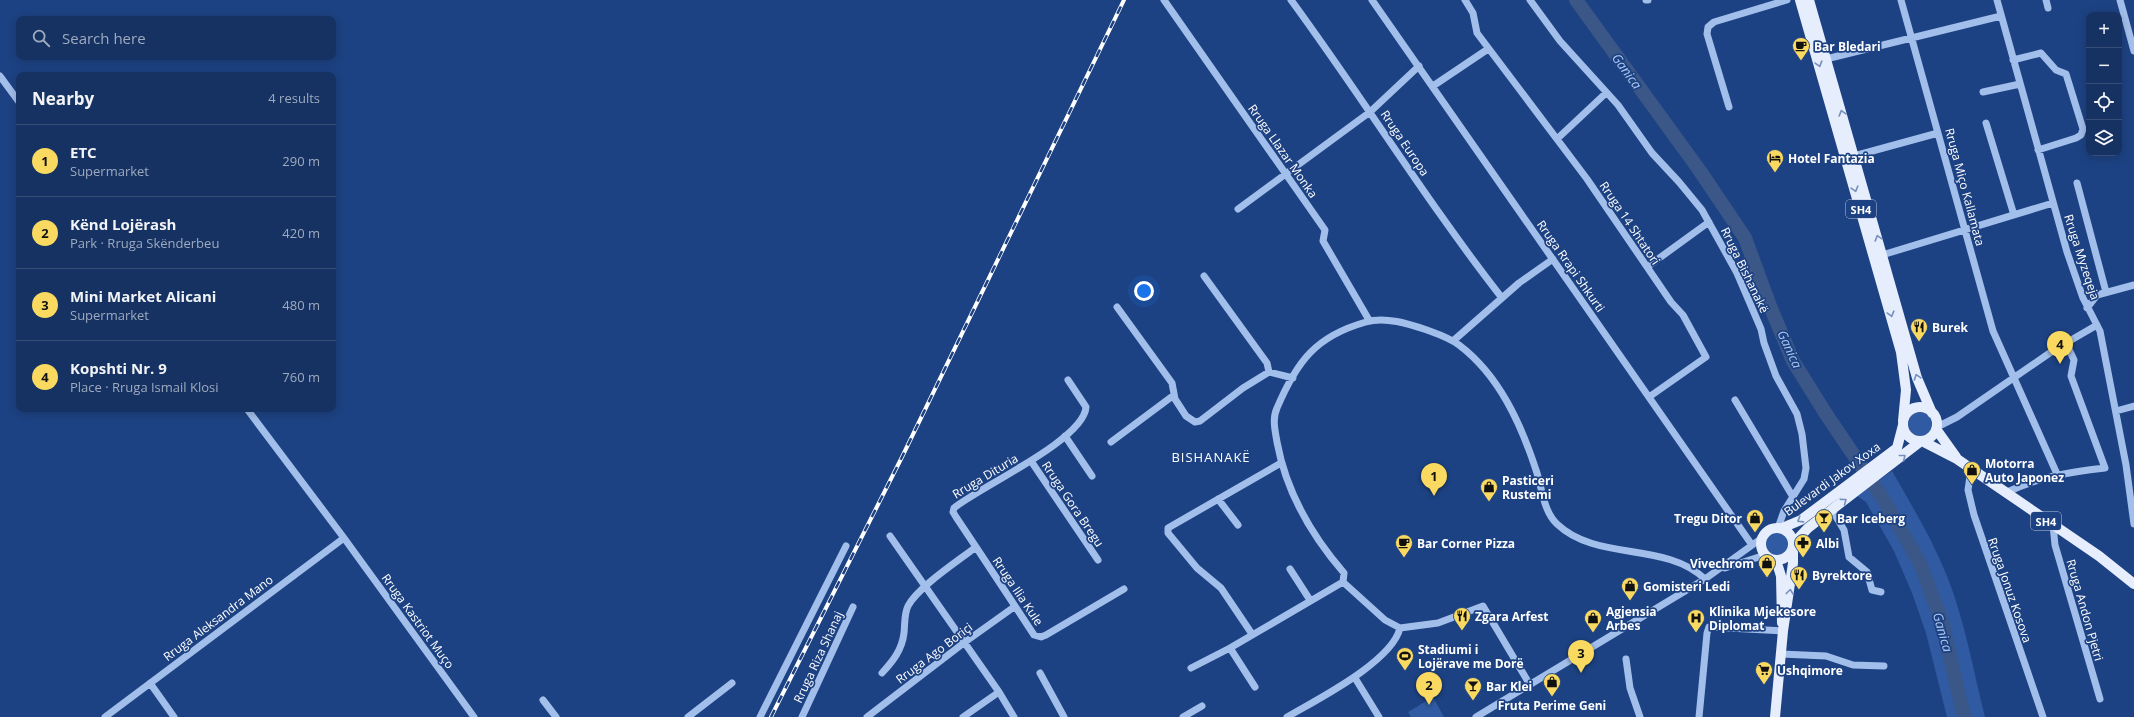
<!DOCTYPE html>
<meta charset="utf-8">
<style>
body{margin:0;font-family:"Open Sans",sans-serif;background:#1f3a68;color:#f1f3f6}
.controls{position:absolute;right:12px;top:12px;display:grid;overflow:hidden;border-radius:8px;box-shadow:0 2px 10px #0003}
.controls button{width:36px;height:36px;display:grid;place-items:center;padding:0;border:0;border-bottom:1px solid #354d77;background:#163262;color:#f1f3f6;font:20px sans-serif}
.you{position:absolute;left:1144px;top:291px;width:14px;height:14px;margin:-10px;border:3px solid #fff;border-radius:50%;background:#1a73e8;box-shadow:0 0 0 6px #1a73e833}
.badge{display:grid;place-items:center;width:26px;height:26px;border-radius:50%;background:#fad960;color:#111;font-size:13px;font-weight:700}
.pin{position:absolute;translate:-50% -33px;filter:drop-shadow(0 1px 2px #0008)}
.pin::after{content:'';position:absolute;top:21px;width:14px;height:12px;background:inherit;clip-path:polygon(0 0,100% 0,50% 100%)}
.list{margin:0;padding:0;list-style:none}
h2{display:flex;justify-content:space-between;align-items:center;height:52px;margin:0;padding:0 16px;font-size:17px}
h2 small{font-size:13px;font-weight:400;color:#9eaabe}
.list li{display:grid;grid-template-columns:26px 1fr auto;gap:12px;align-items:center;box-sizing:border-box;height:72px;padding:0 16px;border-top:1px solid #354d77}
.list b{display:block;font-size:15px;white-space:nowrap}
.list p{margin:0;font-size:13px;white-space:nowrap;color:#9eaabe}
.list em{font-size:13px;font-style:normal;color:#9eaabe}
.icon{flex:none;width:22px;height:22px;fill:none;stroke:currentColor;stroke-width:2;stroke-linecap:round;stroke-linejoin:round}
.map{position:relative;flex:none;width:2134px;height:717px;overflow:hidden}
.search{position:absolute;background:#163262;box-shadow:0 2px 10px #0003;left:16px;top:16px;width:320px;height:44px;display:flex;align-items:center;gap:10px;box-sizing:border-box;padding:0 14px;border-radius:8px;color:#9eaabe;font-size:15px}
.panel{position:absolute;background:#163262;box-shadow:0 2px 10px #0003;left:16px;top:72px;width:320px;height:340px;border-radius:8px}
.map>svg:first-child{display:block}
.green{fill:#305aa1}
.lines{fill:none;stroke-linecap:round;stroke-linejoin:round}
.river{stroke:#3b5787;stroke-width:14}
.minor{stroke:#a2beea;stroke-width:7}
.major{stroke:#e6eefe;stroke-width:10}
.rail-casing{stroke:#fff;stroke-width:4}
.rail{stroke:#1d4283;stroke-width:2.5;stroke-dasharray:8;stroke-linecap:butt}
.oneway{stroke:#778fba}
.labels{text-anchor:middle;dominant-baseline:central;stroke-width:3.5;stroke-linejoin:round;paint-order:stroke}
.shield{fill:#1d4283;stroke:#bbc6da;stroke-width:1}
.shield-label{font-size:11px;font-weight:bold;fill:#fff}
.poi-label{font-size:12px;font-weight:bold;fill:#fff;stroke:#1d4283;text-anchor:start}
.street-label{font-size:12px;fill:#fff;stroke:#1d4283}
.water-label{font-size:13px;font-style:italic;fill:#aec8f2;stroke:#1d4283}
.neighbourhood-label{font-size:13px;letter-spacing:1px;fill:#fff;stroke:#1d4283}
</style>
<div class="map">
<svg width="2134" height="717" viewBox="0 0 2134 717">
<rect width="100%" height="100%" fill="#1d4283"/>
<path class="green" d="M1908 424a12 12 0 1 1 24 0a12 12 0 1 1-24 0Z
M1892,471C1912,506 1932,539 1947,576C1965,621 1973,670 1985,717H1947L1926,633L1912,593L1894,551L1866,502L1857,496Z
M1765 544a12 12 0 1 1 24 0a12 12 0 1 1-24 0Z
M1433,697L1444,717H1411L1408,712Z"/>
<g class="lines">
<path class="river" d="M1576,0L1700,171L1745,238L1770,306L1793,361L1826,414L1882,497L1920,563L1942,622L1964,717"/>
<path class="minor" d="M1164,0L1325,230L1323,241L1369,320
M1291,0C1363,98 1427,202 1502,298
M1372,0L1752,545
M1465,0L1473,13L1477,33L1587,179L1671,302L1683,315L1706,357L1649,397
M1530,0L1560,41L1618,105L1652,153L1679,182L1702,210L1737,273L1761,329L1764,343L1776,376L1797,414L1802,434L1806,468L1804,479L1784,511L1778,528
M1646,0H1648
M1901,0L1993,331L2057,474
M1997,0L2067,252L2083,298L2100,331L2126,465L2134,524
M2046,0L2048,8
M2120,0L2134,51
M1826,59L2001,16
M2013,60L2041,53L2056,70L2066,74L2083,129L2081,135L2076,138L2038,150
M0,76L19,102
M1433,86L1488,49
M1983,92L2020,84
M1729,107L1707,34L1708,27L1714,22L1787,0
M1986,123L2014,215
M1557,139L1606,93
M1854,156L1938,133
M2077,183L2106,292
M1238,209L1370,112L1419,66
M1882,255L2053,203
M1647,267L1709,222
M1117,307L1172,383L1175,399L1186,416L1195,422L1200,421L1243,388L1269,372L1267,363L1204,276
M2087,308L2097,295L2134,285
M1453,341L1519,283L1553,259
M1269,372L1293,378
M1735,400L1793,497
M247,409L344,538L474,717
M2116,411L2134,406
M1937,427L1957,417L2054,350L2097,325
M1065,436L1092,476
M1111,442L1174,395
M1031,461L1098,560
M1971,469L1968,490L1974,515L2043,717
M2005,493C2038,477 2070,472 2105,468L2071,376L2074,360L2066,343
M1218,499L1238,525
M1832,510L1844,530L1849,557L1867,572L1872,590L1881,592
M2053,525L2055,545L2100,699
M890,536L999,692L1014,717
M976,547L956,517L953,512L954,508C981,486 1084,440 1086,407L1068,380
M1725,568L1765,555
M1290,569L1310,600
M1252,634L1221,588L1197,568L1168,533V528L1281,463
M1781,654L1826,656L1853,665L1884,666
M1626,659L1630,688L1640,717
M1191,668L1230,648
M882,673C893,661 902,650 904,633C905,624 904,614 908,606C918,587 958,561 976,547L1034,635L1041,637L1046,635L1124,589
M1040,673L1064,717
M1355,678L1379,717
M150,683L174,717
M1530,685L1483,606L1438,623L1400,628L1385,620L1343,582L1344,573C1312,536 1286,491 1277,442C1275,430 1272,419 1277,408C1297,361 1316,336 1366,322C1385,316 1409,324 1427,330C1438,334 1450,338 1459,345C1499,375 1521,424 1536,470C1542,487 1543,511 1557,524C1597,562 1665,541 1705,579
M1255,687L1230,648L1343,582
M543,700L556,717
M105,717L344,538
M688,717L732,683
M760,717L846,546
M802,717L853,607
M867,717L965,642L1014,607
M963,717L999,692
M1183,717L1202,706
M1287,717C1316,700 1392,662 1400,628
M1476,717L1705,579L1762,538
M1699,717L1707,633L1709,627L1783,631"/>
<path class="major" d="M1800,0L1901,352L1906,390L1903,421
M1809,0L1917,378L1932,413
M1903 424a17 17 0 1 1 34 0a17 17 0 1 1-34 0Z
M1936,429L1956,457
M1922,441L1957,459L2099,556L2134,584
M1761 544a16 16 0 1 1 32 0a16 16 0 1 1-32 0Z
M1782,528L1801,520L1897,448L1903,425
M1793,544L1808,528L1921,441
M1776,560L1781,576L1782,623
M1775,717L1783,631L1793,563V547"/>
<defs>
<path id="rail" d="M771,717L902,457L1124,0"/>
</defs>
<use href="#rail" class="rail-casing"/>
<use href="#rail" class="rail"/>
</g>
<defs><path id="oneway-chevron" d="M-2-3.5L2.5 0L-2 3.5" fill="none" stroke-width="1.6" stroke-linecap="round" stroke-linejoin="round"/></defs>
<g class="oneway">
<use href="#oneway-chevron" transform="translate(1819 64) rotate(74)"/>
<use href="#oneway-chevron" transform="translate(1842 113) rotate(-106)"/>
<use href="#oneway-chevron" transform="translate(1855 189) rotate(74)"/>
<use href="#oneway-chevron" transform="translate(1878 238) rotate(-106)"/>
<use href="#oneway-chevron" transform="translate(1891 314) rotate(75)"/>
<use href="#oneway-chevron" transform="translate(1917 377) rotate(-108)"/>
<use href="#oneway-chevron" transform="translate(1903 457) rotate(-38)"/>
<use href="#oneway-chevron" transform="translate(1844 501) rotate(-37)"/>
<use href="#oneway-chevron" transform="translate(1800 520) rotate(148)"/>
<use href="#oneway-chevron" transform="translate(1790 592) rotate(-83)"/>
</g>
<defs>
<symbol id="cafe-pin" viewBox="-11 -11 22 30"><path d="M0 17L-7.5 6A9.5 9.5 0 1 1 7.5 6Z" fill="#fad960" stroke="#1d4283"/><path d="M-5.5-4.5H6V0H3Q3 3.5 0 3.5H-2.5Q-5.5 3.5-5.5 0ZM3-3.2v2h1.7v-2ZM-6 4.5H4V6H-6Z" fill="#111"/></symbol>
<symbol id="hotel-pin" viewBox="-11 -11 22 30"><path d="M0 17L-7.5 6A9.5 9.5 0 1 1 7.5 6Z" fill="#fad960" stroke="#1d4283"/><path d="M-6-4.5h1.5V1H6V5H4.5V3h-9V5H-6ZM-4 0a1.8 1.8 0 1 1 3.6 0ZM.5 0V-2.5h3Q6-2.5 6 0Z" fill="#111"/></symbol>
<symbol id="restaurant-pin" viewBox="-11 -11 22 30"><path d="M0 17L-7.5 6A9.5 9.5 0 1 1 7.5 6Z" fill="#fad960" stroke="#1d4283"/><path d="M-5-6h1v4h1v-4h1v4h1v-4h1v5L-1.5 .5V6h-2V.5L-5-1ZM5-6V6H3V1.5H1.5Q1.5-4 5-6Z" fill="#111"/></symbol>
<symbol id="shop-pin" viewBox="-11 -11 22 30"><path d="M0 17L-7.5 6A9.5 9.5 0 1 1 7.5 6Z" fill="#fad960" stroke="#1d4283"/><path d="M-5-2.5h2.3a2.7 3.5 0 0 1 5.4 0H5L5.5 6h-11ZM-1.5-2.5h3a1.5 2.3 0 0 0-3 0Z" fill="#111"/></symbol>
<symbol id="bar-pin" viewBox="-11 -11 22 30"><path d="M0 17L-7.5 6A9.5 9.5 0 1 1 7.5 6Z" fill="#fad960" stroke="#1d4283"/><path d="M-6-5H6L.8 .8V4.5H3.5V6h-7V4.5H-.8V.8Z" fill="#111"/></symbol>
<symbol id="pharmacy-pin" viewBox="-11 -11 22 30"><path d="M0 17L-7.5 6A9.5 9.5 0 1 1 7.5 6Z" fill="#fad960" stroke="#1d4283"/><path d="M-2-6h4v4h4v4h-4v4h-4v-4h-4v-4h4Z" fill="#111"/></symbol>
<symbol id="hospital-pin" viewBox="-11 -11 22 30"><path d="M0 17L-7.5 6A9.5 9.5 0 1 1 7.5 6Z" fill="#fad960" stroke="#1d4283"/><path d="M-5-5h3v3.5h4V-5h3V5h-3V1.5h-4V5h-3Z" fill="#111"/></symbol>
<symbol id="stadium-pin" viewBox="-11 -11 22 30"><path d="M0 17L-7.5 6A9.5 9.5 0 1 1 7.5 6Z" fill="#fad960" stroke="#1d4283"/><path d="M0-5a6.5 5 0 1 0 0 10a6.5 5 0 1 0 0-10ZM-3.5-1.8h7v3.6h-7Z" fill="#111"/></symbol>
<symbol id="supermarket-pin" viewBox="-11 -11 22 30"><path d="M0 17L-7.5 6A9.5 9.5 0 1 1 7.5 6Z" fill="#fad960" stroke="#1d4283"/><path d="M-6-5.5h2.5l.6 2H6L4.5 2H-2.5L-4.4-4H-6ZM-1.5 3.2a1.3 1.3 0 1 0 .1 0ZM3 3.2a1.3 1.3 0 1 0 .1 0Z" fill="#111"/></symbol>
</defs>
<g fill-rule="evenodd">
<use href="#cafe-pin" x="1791" y="36" width="20" height="27"/>
<use href="#hotel-pin" x="1765" y="148" width="20" height="27"/>
<use href="#restaurant-pin" x="1909" y="317" width="20" height="27"/>
<use href="#shop-pin" x="1962" y="460" width="20" height="27"/>
<use href="#shop-pin" x="1479" y="477" width="20" height="27"/>
<use href="#shop-pin" x="1745" y="508" width="20" height="27"/>
<use href="#bar-pin" x="1814" y="508" width="20" height="27"/>
<use href="#cafe-pin" x="1394" y="533" width="20" height="27"/>
<use href="#pharmacy-pin" x="1793" y="533" width="20" height="27"/>
<use href="#shop-pin" x="1757" y="553" width="20" height="27"/>
<use href="#restaurant-pin" x="1789" y="565" width="20" height="27"/>
<use href="#shop-pin" x="1620" y="576" width="20" height="27"/>
<use href="#restaurant-pin" x="1452" y="606" width="20" height="27"/>
<use href="#shop-pin" x="1583" y="608" width="20" height="27"/>
<use href="#hospital-pin" x="1686" y="608" width="20" height="27"/>
<use href="#stadium-pin" x="1395" y="646" width="20" height="27"/>
<use href="#supermarket-pin" x="1754" y="660" width="20" height="27"/>
<use href="#shop-pin" x="1542" y="672" width="20" height="27"/>
<use href="#bar-pin" x="1463" y="676" width="20" height="27"/>
</g>
<g class="labels">
<g class="shield">
<rect x="1846" y="200" width="30" height="18" rx="3"/>
<rect x="2031" y="512" width="30" height="18" rx="3"/>
</g>
<g class="shield-label">
<text x="1861" y="209">SH4</text>
<text x="2046" y="521">SH4</text>
</g>
<g class="poi-label">
<text x="1814" y="46">Bar Bledari</text>
<text x="1788" y="158">Hotel Fantazia</text>
<text x="1932" y="327">Burek</text>
<text x="1985" y="463">Motorra<tspan x="1985" dy="14">Auto Japonez</tspan></text>
<text x="1502" y="480">Pasticeri<tspan x="1502" dy="14">Rustemi</tspan></text>
<text x="1742" y="518" text-anchor="end">Tregu Ditor</text>
<text x="1837" y="518">Bar Iceberg</text>
<text x="1417" y="543">Bar Corner Pizza</text>
<text x="1816" y="543">Albi</text>
<text x="1754" y="563" text-anchor="end">Vivechrom</text>
<text x="1812" y="575">Byrektore</text>
<text x="1643" y="586">Gomisteri Ledi</text>
<text x="1606" y="611">Agjensia<tspan x="1606" dy="14">Arbes</tspan></text>
<text x="1709" y="611">Klinika Mjekesore<tspan x="1709" dy="14">Diplomat</tspan></text>
<text x="1475" y="616">Zgara Arfest</text>
<text x="1418" y="649">Stadiumi i<tspan x="1418" dy="14">Lojërave me Dorë</tspan></text>
<text x="1777" y="670">Ushqimore</text>
<text x="1486" y="686">Bar Klei</text>
<text x="1552" y="705" text-anchor="middle">Fruta Perime Geni</text>
</g>
<g class="street-label">
<text transform="translate(1405 143) rotate(56)">Rruga Europa</text>
<text transform="translate(1283 151) rotate(55)">Rruga Llazar Monka</text>
<text transform="translate(1965 187) rotate(75)">Rruga Miço Kallamata</text>
<text transform="translate(1630 223) rotate(56)">Rruga 14 Shtatori</text>
<text transform="translate(2082 257) rotate(72)">Rruga Myzeqeja</text>
<text transform="translate(1571 266) rotate(55)">Rruga Rrapi Shkurti</text>
<text transform="translate(1745 270) rotate(64)">Rruga Bishanakë</text>
<text transform="translate(985 476) rotate(-31)">Rruga Dituria</text>
<text transform="translate(1832 479) rotate(-36)">Bulevardi Jakov Xoxa</text>
<text transform="translate(1073 504) rotate(56)">Rruga Gora Bregu</text>
<text transform="translate(2010 590) rotate(71)">Rruga Jonuz Kosova</text>
<text transform="translate(1018 591) rotate(56)">Rruga Ilia Kule</text>
<text transform="translate(2085 610) rotate(74)">Rruga Andon Pjetri</text>
<text transform="translate(218 618) rotate(-37)">Rruga Aleksandra Mano</text>
<text transform="translate(418 621) rotate(54)">Rruga Kastriot Muço</text>
<text transform="translate(934 653) rotate(-37)">Rruga Ago Boriçi</text>
<text transform="translate(818 657) rotate(-65)">Rruga Riza Shanaj</text>
</g>
<g class="water-label">
<text transform="translate(1627 71) rotate(54)">Ganica</text>
<text transform="translate(1790 349) rotate(65)">Ganica</text>
<text transform="translate(1943 632) rotate(74)">Ganica</text>
</g>
<g class="neighbourhood-label">
<text x="1211" y="457">BISHANAKË</text>
</g>
</g>
</svg>
<div class="controls">
<button>+</button>
<button>−</button>
<button><svg class="icon" aria-label="locate" viewBox="0 0 24 24"><circle cx="12" cy="12" r="6"/><path d="M12 2v4M12 18v4M2 12h4M18 12h4"/></svg></button>
<button><svg class="icon" aria-label="layers" viewBox="0 0 24 24"><path d="M12 4l9 5-9 5-9-5zM3 14l9 5 9-5"/></svg></button>
</div>
<div class="you"></div>
<div class="pin badge" style="left:1434px;top:496px">1</div>
<div class="pin badge" style="left:1429px;top:705px">2</div>
<div class="pin badge" style="left:1581px;top:673px">3</div>
<div class="pin badge" style="left:2060px;top:364px">4</div>
<div class="search"><svg class="icon" aria-label="search" viewBox="0 0 24 24"><circle cx="10" cy="10" r="6"/><path d="M15 15l6 6"/></svg>Search here</div>
<section class="panel">
<h2>Nearby<small>4 results</small></h2>
<ul class="list">
<li><span class="badge">1</span><div><b>ETC</b><p>Supermarket</p></div><em>290 m</em></li>
<li><span class="badge">2</span><div><b>Kënd Lojërash</b><p>Park · Rruga Skënderbeu</p></div><em>420 m</em></li>
<li><span class="badge">3</span><div><b>Mini Market Alicani</b><p>Supermarket</p></div><em>480 m</em></li>
<li><span class="badge">4</span><div><b>Kopshti Nr. 9</b><p>Place · Rruga Ismail Klosi</p></div><em>760 m</em></li>
</ul>
</section>
</div>
